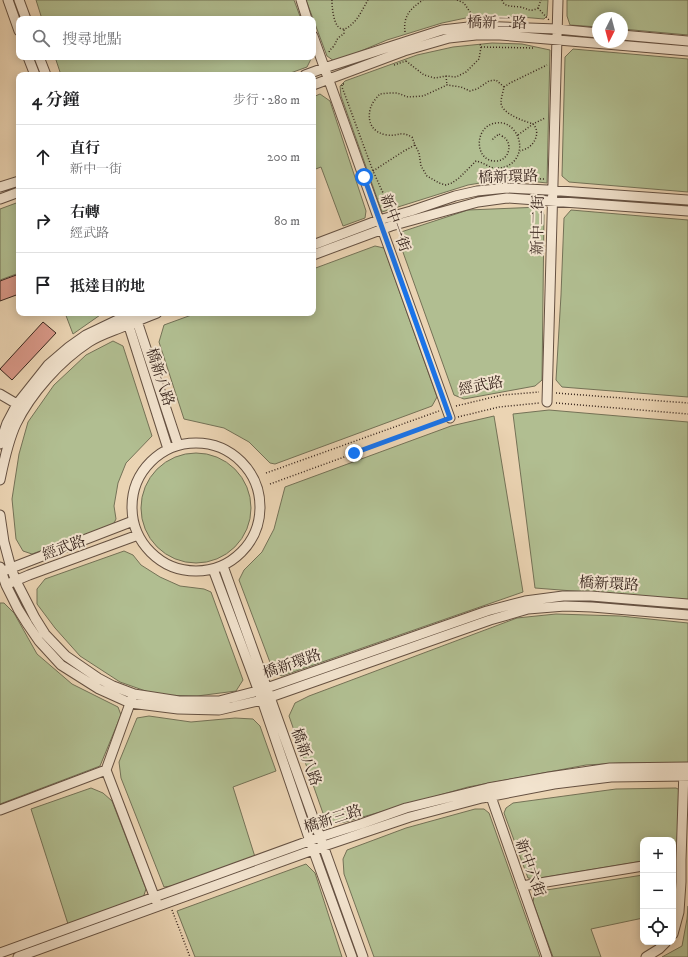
<!DOCTYPE html>
<html lang="zh-TW">
<meta charset="utf-8">
<style>
body{margin:0;font-family:"IM FELL DW Pica","Noto Serif TC",serif;background:#f2f2f2;color:#202124}
.controls{position:absolute;right:12px;bottom:12px;display:grid;overflow:hidden;border-radius:8px;box-shadow:0 2px 10px #0003}
.controls button{width:36px;height:36px;display:grid;place-items:center;padding:0;border:0;border-bottom:1px solid #e0e0e0;background:#fff;color:#202124;font:20px sans-serif}
.compass{position:absolute;left:592px;top:12px;width:36px;height:36px;border-radius:50%;background:#fff;box-shadow:0 2px 10px #0003;rotate:186deg}
.stop{position:absolute;width:12px;height:12px;margin:-9px;border:3px solid #1a73e8;border-radius:50%;background:#fff}
.stop.end{background:#1a73e8;border-color:#fff;box-shadow:0 1px 4px #0008}
.list{margin:0;padding:0;list-style:none}
h2{display:flex;justify-content:space-between;align-items:center;height:52px;margin:0;padding:0 16px;font-size:17px}
h2 small{font-size:13px;font-weight:400;color:#757577}
.list li{display:grid;grid-template-columns:26px 1fr auto;gap:12px;align-items:center;box-sizing:border-box;height:64px;padding:0 16px;border-top:1px solid #e0e0e0}
.list b{display:block;font-size:15px;white-space:nowrap}
.list p{margin:0;font-size:13px;white-space:nowrap;color:#757577}
.list em{font-size:13px;font-style:normal;color:#757577}
.icon{flex:none;width:22px;height:22px;fill:none;stroke:currentColor;stroke-width:2;stroke-linecap:round;stroke-linejoin:round}
.map{position:relative;flex:none;width:688px;height:957px;overflow:hidden}
.search{position:absolute;background:#fff;box-shadow:0 2px 10px #0003;left:16px;top:16px;width:300px;height:44px;display:flex;align-items:center;gap:10px;box-sizing:border-box;padding:0 14px;border-radius:8px;color:#757577;font-size:15px}
.panel{position:absolute;background:#fff;box-shadow:0 2px 10px #0003;left:16px;top:72px;width:300px;height:244px;border-radius:8px}
.map>svg:first-child{display:block}
.green{fill:#b1be91;stroke:#747257}
.building{fill:#d89787;stroke:#38251d}
.lines{fill:none;stroke-linecap:round;stroke-linejoin:round}
.minor-casing{stroke:#655142;stroke-width:11}
.path{stroke:#38251d;stroke-width:1.5;stroke-dasharray:1 2;stroke-linecap:butt}
.minor{stroke:#f2e3ce;stroke-width:9}
.route{stroke:#1a73e8;stroke-width:5}
.labels{text-anchor:middle;dominant-baseline:central;stroke-width:4;stroke-linejoin:round;paint-order:stroke}
.street-label{font-size:15px;fill:#38251d;stroke:#f2e3ce}
</style>
<div class="map">
<svg width="688" height="957" viewBox="0 0 688 957">
<rect width="100%" height="100%" fill="#ebd4b3"/>
<filter id="stains"><feTurbulence type="fractalNoise" baseFrequency=".005" numOctaves="4"/><feColorMatrix values="0 0 0 0 .2 0 0 0 0 .09 0 0 0 0 .02 0 0 0 .5 -.17"/></filter>
<radialGradient id="worn" r=".72"><stop offset=".6" stop-color="#630" stop-opacity="0"/><stop offset="1" stop-color="#630" stop-opacity=".3"/></radialGradient>
<path class="green" d="M36,0H294L301,19H42Z
M306,0H548L547,16L544,19L521,17L475,16L442,23L387,40L349,56L334,61L327,56Z
M567,0H688V35L622,29V18H598V27L570,25L567,16Z
M492,43L522,44L550,50L547,183L520,180L492,181L468,185L382,212L341,96L340,86L345,81L417,55L453,47Z
M573,49L688,59V192L569,182L562,176L565,57Z
M55,57H312L307,67L285,75H61Z
M320,94L330,101L366,211L365,218L343,226L321,167L313,170V97Z
M19,202V273L0,280V209Z
M541,207L544,215L542,380L535,386L464,399L454,395L399,241L401,232L468,210Z
M571,210L688,220V397L562,387L556,380L561,295L564,218Z
M375,246L384,248L437,397L432,406L275,464L270,463L249,442L224,428L184,419L159,342L164,325L197,313H313V269Z
M65,313H103L73,334Z
M113,341L123,346L152,436L126,463L118,483L114,506L116,519L113,525L32,554L23,551L16,539L12,499L19,454L28,422L54,385L86,355Z
M549,410L688,422V600L535,588L513,414Z
M494,416L523,592L282,676L274,673L239,580L244,570L262,552L274,529L285,487L451,426Z
M141 508a55 55 0 1 1 110 0a55 55 0 1 1-110 0Z
M124,551L133,555L141,565L160,577L180,586L204,589L211,592L243,680L236,691L197,696L157,695L120,682L80,656L55,628L37,604V589L45,579Z
M0,603H4L14,613L37,654L72,684L118,707L121,715L100,766L0,804Z
M556,614L620,616L688,623V763H621L586,765L468,787L345,822L334,824L325,819L289,716L295,703L309,696L517,618Z
M149,716L191,722L235,718L253,719L260,726L276,771L233,787L255,857L171,886L164,887L121,778L119,762L137,718Z
M91,788L103,793L112,801L146,889L143,898L68,924L31,809Z
M676,788L680,790L678,852L674,857H673V840H643V861L534,879L528,878L504,813L506,808L513,803L616,789Z
M475,809H484L489,813L540,957H374L344,874L343,859L347,850L406,828Z
M306,864L315,873L342,957H195L177,911Z
M643,875V918L591,929L601,957H553L533,902L534,896L540,891Z
M688,906V957H662L682,946L687,919Z"/>
<path class="building" d="M19,274V294L0,301V281Z
M43,322L56,333L12,380L0,369Z"/>
<g class="lines">
<defs>
<path id="minor" d="M8,0L19,31
M19,0L26,19
M301,0L307,19
M622,35L688,41
M313,36L450,418
M28,57L35,75
M39,57L46,75
M305,75L324,68L442,30L477,26L557,29L598,33
M313,85L404,51L449,38L476,35H500L688,51
M0,187L19,181
M0,199L19,192
M313,245L379,220L411,211L455,196L477,191L507,188L547,190L688,200
M313,255L391,226L478,202L507,198L688,211
M135,315L178,445
M127,320L168,449
M0,394L22,407
M547,402L558,0
M132 507a64 64 0 1 1 128 0a64 64 0 1 1-128 0Z
M0,444L7,423L17,404L48,365L69,347L86,335L132,313
M0,480C4,461 8,441 16,424C31,393 60,361 89,342C98,336 110,332 120,328C132,323 144,318 157,313
M0,515L4,542L11,568L16,581L35,618L45,634L66,656L98,678L113,686L134,694L179,701H219L258,691L487,611L525,601L563,596H591L688,604
M223,566L363,957
M0,567L6,585L18,609L28,625L39,641L61,665L99,689L130,703L178,709L219,710L262,700L490,620L528,609L565,606L592,607L688,615
M213,569L262,700L310,841L352,957
M6,570L133,521
M10,583L29,575L138,535
M132,698L106,770L156,901
M489,791L547,957
M0,810L106,770
M522,886L643,866
M673,934L679,912L681,882V860L684,770
M0,953L320,837L361,824L406,808L488,788L549,777L610,768L688,767
M18,957L324,846L410,817L482,798L554,784L611,777L688,776
M646,957L659,949L666,942"/>
</defs>
<use href="#minor" class="minor-casing"/>
<path class="path" d="M332,0C332,11 335,41 352,24C359,18 363,8 368,0
M457,0L464,3L472,15L473,18
M502,0L504,4C510,7 514,6 520,7C528,8 529,13 538,8L541,0
M538,8L549,20
M405,32C403,16 410,9 423,0
M481,47L535,48
M329,52C330,50 331,49 333,47C338,40 335,39 344,34V29
M406,61L424,75L435,78L446,76L456,77L466,72L479,59L481,47L480,44
M394,65L406,61
M446,76L447,85
M344,84H342V87L373,171L390,208
M504,87L510,83L547,65
M518,135L533,124L545,118
M415,145L419,153L421,166L427,176L439,183L446,185L452,183L459,178L476,161C483,162 489,168 496,168C518,169 527,145 513,129C510,126 507,124 503,123C473,119 472,163 497,161C508,160 513,146 505,138C504,137 500,135 499,134L495,137L491,141
M373,171L404,151L415,145L412,137C399,130 399,137 387,135C374,133 367,124 370,110C371,104 376,98 380,94L389,93H397L408,97L423,96L447,85L461,87L470,91L477,89L489,81L496,80L504,87C503,92 501,98 501,103C502,114 524,121 533,124C540,131 536,142 529,147C526,149 523,150 520,151
M501,179L511,178L545,179
M556,393L688,403
M556,403L688,414
M456,406L502,395L539,392
M458,417L499,407L539,403
M266,473L439,411
M270,484L443,421
M172,910L190,957"/>
<use href="#minor" class="minor"/>
</g>
<g class="lines">
<path class="route" d="M354,453L450,418L364,177"/>
</g>
<g class="labels">
<g class="street-label">
<text transform="translate(497 23) rotate(1)">橋新二路</text>
<text transform="translate(508 177) rotate(-2)">橋新環路</text>
<text transform="translate(395 223) rotate(70)">新中一街</text>
<text transform="translate(538 225) rotate(-89)">新中二街</text>
<text transform="translate(160 377) rotate(72)">橋新八路</text>
<text transform="translate(481 386) rotate(-11)">經武路</text>
<text transform="translate(64 548) rotate(-20)">經武路</text>
<text transform="translate(609 584) rotate(3)">橋新環路</text>
<text transform="translate(292 664) rotate(-19)">橋新環路</text>
<text transform="translate(306 757) rotate(70)">橋新八路</text>
<text transform="translate(333 819) rotate(-18)">橋新三路</text>
<text transform="translate(530 868) rotate(70)">新中六街</text>
</g>
</g>
<rect width="100%" height="100%" filter="url(#stains)"/>
<rect width="100%" height="100%" fill="url(#worn)"/>
</svg>
<div class="controls">
<button>+</button>
<button>−</button>
<button><svg class="icon" aria-label="locate" viewBox="0 0 24 24"><circle cx="12" cy="12" r="6"/><path d="M12 2v4M12 18v4M2 12h4M18 12h4"/></svg></button>
</div>
<svg class="compass" viewBox="-18 -18 36 36"><path d="M0-13l5 13h-10z" fill="#e53935"/><path d="M0 13l5-13h-10z" fill="#757577"/></svg>
<div class="stop" style="left:364px;top:177px"></div>
<div class="stop end" style="left:354px;top:453px"></div>
<div class="search"><svg class="icon" aria-label="search" viewBox="0 0 24 24"><circle cx="10" cy="10" r="6"/><path d="M15 15l6 6"/></svg>搜尋地點</div>
<section class="panel">
<h2>4 分鐘<small>步行 · 280 m</small></h2>
<ul class="list">
<li><svg class="icon" aria-label="ahead" viewBox="0 0 24 24"><path d="M12 20V5M6 11l6-6 6 6"/></svg><div><b>直行</b><p>新中一街</p></div><em>200 m</em></li>
<li><svg class="icon" aria-label="right" viewBox="0 0 24 24"><path d="M7 20v-9h11M14 6l5 5-5 5"/></svg><div><b>右轉</b><p>經武路</p></div><em>80 m</em></li>
<li><svg class="icon" aria-label="arrive" viewBox="0 0 24 24"><path d="M6 21V4h12l-3 4 3 4H6"/></svg><div><b>抵達目的地</b></div></li>
</ul>
</section>
</div>
